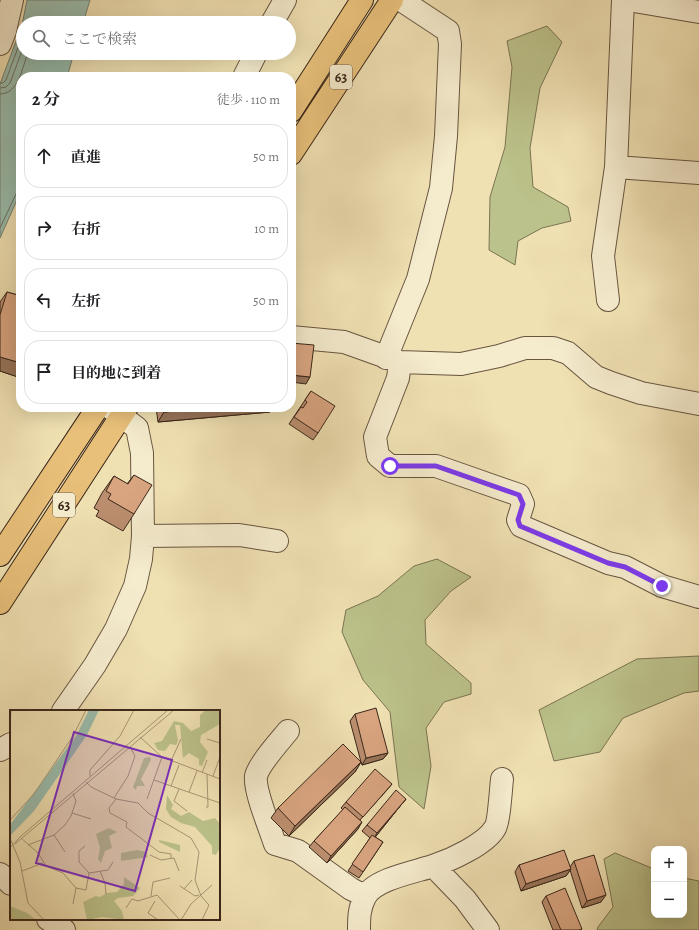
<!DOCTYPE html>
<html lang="ja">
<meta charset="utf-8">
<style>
body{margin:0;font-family:Alegreya,"Noto Serif JP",serif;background:#f6f6f6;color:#202124}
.controls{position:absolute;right:12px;bottom:12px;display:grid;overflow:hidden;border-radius:8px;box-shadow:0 4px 16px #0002}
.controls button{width:36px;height:36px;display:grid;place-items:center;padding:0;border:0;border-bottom:1px solid #e0e0e0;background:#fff;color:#202124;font:20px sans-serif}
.stop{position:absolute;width:12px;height:12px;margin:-9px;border:3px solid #7c3aed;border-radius:50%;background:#fff}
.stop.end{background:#7c3aed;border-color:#fff;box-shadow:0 1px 4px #0008}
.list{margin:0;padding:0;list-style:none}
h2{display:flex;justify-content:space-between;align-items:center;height:52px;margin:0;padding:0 16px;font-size:17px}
h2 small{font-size:13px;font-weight:400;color:#757577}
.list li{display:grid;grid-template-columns:26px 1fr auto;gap:12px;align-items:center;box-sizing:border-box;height:64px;margin:0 8px 8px;padding:0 8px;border:1px solid #e0e0e0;border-radius:16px}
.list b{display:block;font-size:15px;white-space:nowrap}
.list em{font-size:13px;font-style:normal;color:#757577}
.icon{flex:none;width:22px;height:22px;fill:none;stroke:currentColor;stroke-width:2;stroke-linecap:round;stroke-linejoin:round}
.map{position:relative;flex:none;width:699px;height:930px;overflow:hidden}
.search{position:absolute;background:#fff;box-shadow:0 4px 16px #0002;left:16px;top:16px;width:280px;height:44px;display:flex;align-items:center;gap:10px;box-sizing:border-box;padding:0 14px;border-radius:22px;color:#757577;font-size:15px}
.panel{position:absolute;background:#fff;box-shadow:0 4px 16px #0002;left:16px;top:72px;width:280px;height:340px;border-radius:16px}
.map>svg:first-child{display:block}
.green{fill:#bcc28b;stroke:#7b7452}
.water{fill:#9abeae;stroke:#748172}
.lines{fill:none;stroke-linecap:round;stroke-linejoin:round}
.shore{stroke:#6a7264;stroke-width:1}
.minor-casing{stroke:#685540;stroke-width:24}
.major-casing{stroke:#3a2619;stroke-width:24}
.minor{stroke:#f5ecce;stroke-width:22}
.major{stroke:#e8c07a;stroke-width:22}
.wall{fill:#bb8e6f;stroke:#3a2619}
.shaded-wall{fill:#98745a;stroke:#3a2619}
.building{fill:#d9a581;stroke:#3a2619}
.route{stroke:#7c3aed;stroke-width:5}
.labels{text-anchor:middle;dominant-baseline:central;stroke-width:3;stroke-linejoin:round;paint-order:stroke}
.shield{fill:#f5ecce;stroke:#72614f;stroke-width:1}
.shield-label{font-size:14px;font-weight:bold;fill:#3a2619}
.inset-road{fill:none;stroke:#a79675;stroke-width:1}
.view{fill:#7b2cbf;fill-opacity:0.15;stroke:#7b2cbf;stroke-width:2}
.inset-edge{fill:none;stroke:#3a2619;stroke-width:2}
</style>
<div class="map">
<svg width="699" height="930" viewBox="0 0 699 930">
<rect width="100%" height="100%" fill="#f0e1b3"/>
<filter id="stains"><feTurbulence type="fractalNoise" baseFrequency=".005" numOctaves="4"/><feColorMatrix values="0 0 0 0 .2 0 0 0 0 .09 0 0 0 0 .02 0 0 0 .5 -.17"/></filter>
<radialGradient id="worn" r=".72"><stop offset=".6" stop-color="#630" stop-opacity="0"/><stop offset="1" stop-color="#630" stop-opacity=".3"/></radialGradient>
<path class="green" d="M547,26L562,42L540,88L530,148L533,187L568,207L571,221L542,228L518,241L515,265L489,250L490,197L505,147L512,67L507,41Z
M437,559L471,577L451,591L425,620L426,644L471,683V694L444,702L426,728L431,766L424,809L399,787L390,712L363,680L342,632L346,610L378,596L414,566Z
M699,656V691L684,693L623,718L600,752L554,761L539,710L637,659Z
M615,853L654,869V915H684V878L699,881V930H597L598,927L613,907L604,859Z"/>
<path class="water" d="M27,0H90L83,23H23V53H74L67,77H21V191L0,238V84L22,25Z"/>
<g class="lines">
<path class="shore" d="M0,83H3L6,80L23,34
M0,88L6,87L10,83L23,48
M0,94C19,94 22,67 28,53
M0,228L16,194L18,191H21"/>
<defs>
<path id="minor" d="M628,0L699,12
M272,23L285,0
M0,44L5,31L12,0
M244,77L256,53
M616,167L699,173
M608,300L603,256L616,167L623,0
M291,337L344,342L400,362L461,364L499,356L525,348H553L568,353L596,377L611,383L641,393L699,404
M386,358L418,279L441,188L446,136L450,44L448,31L401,0
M400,362L398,378L375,437L378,456L390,466H436L519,495L523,504L518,520L521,526L608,563L625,567L662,586L699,597
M143,536L239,535L277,541
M63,711L95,665L116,629L135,586L141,559L143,536L142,453L137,428L109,407
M288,731C279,742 259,764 256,776C254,791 270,828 275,844L298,851L351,889L365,896
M0,750L11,744
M436,865L440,873L465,899L488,930
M0,874L11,884
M48,919L64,930
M359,930C359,918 359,908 365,897C374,879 415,872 433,866C451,860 486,844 495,828C499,822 501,788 502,779"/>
<path id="major" d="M291,111L362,0
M291,154L392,0
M0,555L98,407
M0,603L127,407"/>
</defs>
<use href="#minor" class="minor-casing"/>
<use href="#major" class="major-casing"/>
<use href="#minor" class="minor"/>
<use href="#major" class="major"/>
</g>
<path class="wall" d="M7,292L21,296V378L0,371V302Z
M311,391L318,433L313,440L289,424Z
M156,407H274L270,412L158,422Z
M134,475V514L123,531L96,516L99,511L94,508L102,493L114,476L127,484Z
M355,714L388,753L383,759L362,765L361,762L355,772L289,836L271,818L278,808L361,762L350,721Z
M392,784L387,790L360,820L358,829L327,863L309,847L314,841L343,810L341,808L346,802Z
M406,799L401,805L375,837L383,842L359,878L348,871L370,838L362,831L367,825Z
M574,861L601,902L582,908L570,870L566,876L521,891L515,872L519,865L570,867Z
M546,896L582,929L581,930H553L542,902Z"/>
<path class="shaded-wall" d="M0,357L21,363V378L0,371Z
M291,375L310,377L306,384L291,382Z
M224,407H274L270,412L158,422L164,412Z
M388,753L383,759L362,765L366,758Z
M361,762L355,772L289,836L295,826Z
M406,799L401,805L373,840L377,833Z
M362,822L358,829L327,863L331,856Z
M571,869L566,876L521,891L526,884Z
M606,895L601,902L582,908L587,901Z"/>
<path class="building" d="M7,292L21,296V363L0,357V315Z
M291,343L314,345L310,377L291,375Z
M311,391L335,406L318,433L294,417L301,407L303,408L307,402L305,400Z
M164,407H224L164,412Z
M134,475L152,485L134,514L108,499L111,494L106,491L114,476L128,484Z
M376,708L388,753L366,758L355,714Z
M343,744L361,762L295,826L278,808Z
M375,769L392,784L363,817L346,802Z
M396,790L406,799L377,833L367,825Z
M345,807L362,822L331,856L314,841Z
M372,835L383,842L363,872L352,864Z
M564,850L571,869L526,884L519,865Z
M594,855L606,895L587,901L574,861Z
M565,888L582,929L579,930H561L546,896Z"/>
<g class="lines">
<path class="route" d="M390,466H436L519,495L523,504L518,520L520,526L608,563L625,567L662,586"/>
</g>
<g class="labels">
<g class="shield">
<rect x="330" y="65" width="22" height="24" rx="3"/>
<rect x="53" y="493" width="22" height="24" rx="3"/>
</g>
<g class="shield-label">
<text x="341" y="77">63</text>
<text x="64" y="505">63</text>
</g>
</g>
<g transform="translate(10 710)">
<rect width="210" height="210" fill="#f0e1b3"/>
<path d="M196,0H210V14L191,25L190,32L198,42L192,56L189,55V49L179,43L173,48L170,15H165L168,31L166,35L160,34L155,41L148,40L144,33L152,31L164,11L173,13L181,21L190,17V5ZM140,47L141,50L131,69L135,76H127L126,80L123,77L134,48ZM157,85L163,95L161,99L171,106L179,102L193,111L205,108L210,114V138L206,145L202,144V136L185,117L171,113L161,107L156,99ZM99,118L107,122L99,126L102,138L95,141L91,153L88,149L90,138L86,124ZM149,130L170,135V142L149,132ZM127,140L136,142L138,147L111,151V143ZM114,167L130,178L123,186L108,188L104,191L112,201L114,210L92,207L77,210L73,192L86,186L90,187L97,183L107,182L114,174ZM0,196L17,203L26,210H0Z" fill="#bcc28b"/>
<path d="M79,0H89L77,25L24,101L0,126V115L66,26Z" fill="#9abeae"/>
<path class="inset-road" d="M0,15L1,0M130,27L152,47L210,69M197,29L210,33M161,51L171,29M192,63L197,50M80,66V60L110,26L124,0M203,66L210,47M144,70L210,93M76,72L81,77L106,89L128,93L138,103L181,128L189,142L185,170L191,186L199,195L192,210M161,76L169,55M169,79L164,91L177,101M179,82L187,61M104,88L118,66L125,46L120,37M106,89L99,98L100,103L117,112L116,117L149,142L161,144V148M137,89L152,47M196,97H198L197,64M62,103L81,109M0,110L24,84L63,26L76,0M44,125L55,142M0,128L10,152L18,193L34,210M11,128L28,143L36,156L53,163L66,178L76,180L79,163M5,134L164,0M18,135L44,125L55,115L61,106L66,91L63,83M75,136L69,141V152L79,163M0,138L10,127L158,0M140,145L151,150L164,148L169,161M12,161L33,153M90,161L95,173L96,184M79,163L98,160L103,152M170,176L185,186L189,185M174,179L182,170M141,186L143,172L160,168M145,191L138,203L148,210M63,194L66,178M116,198L122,189L128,191L147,185L170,210M171,210L181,194L202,175"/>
<path class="view" d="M64,22L162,50L125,181L26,153Z"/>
<rect width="210" height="210" class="inset-edge"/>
</g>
<rect width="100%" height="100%" filter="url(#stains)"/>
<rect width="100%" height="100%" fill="url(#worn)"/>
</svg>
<div class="controls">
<button>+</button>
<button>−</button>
</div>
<div class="stop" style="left:390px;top:466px"></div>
<div class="stop end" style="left:662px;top:586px"></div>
<div class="search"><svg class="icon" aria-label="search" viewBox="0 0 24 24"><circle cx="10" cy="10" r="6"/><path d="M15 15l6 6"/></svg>ここで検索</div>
<section class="panel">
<h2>2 分<small>徒歩 · 110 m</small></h2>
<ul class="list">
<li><svg class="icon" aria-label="ahead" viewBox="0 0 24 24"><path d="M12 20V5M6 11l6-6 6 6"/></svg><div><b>直進</b></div><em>50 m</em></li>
<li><svg class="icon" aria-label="right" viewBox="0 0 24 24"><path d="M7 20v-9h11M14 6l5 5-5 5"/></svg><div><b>右折</b></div><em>10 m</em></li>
<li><svg class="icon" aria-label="left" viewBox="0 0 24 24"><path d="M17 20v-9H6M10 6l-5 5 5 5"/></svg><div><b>左折</b></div><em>50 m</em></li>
<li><svg class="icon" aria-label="arrive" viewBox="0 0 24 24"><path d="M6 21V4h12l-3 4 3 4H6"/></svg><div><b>目的地に到着</b></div></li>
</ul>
</section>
</div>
